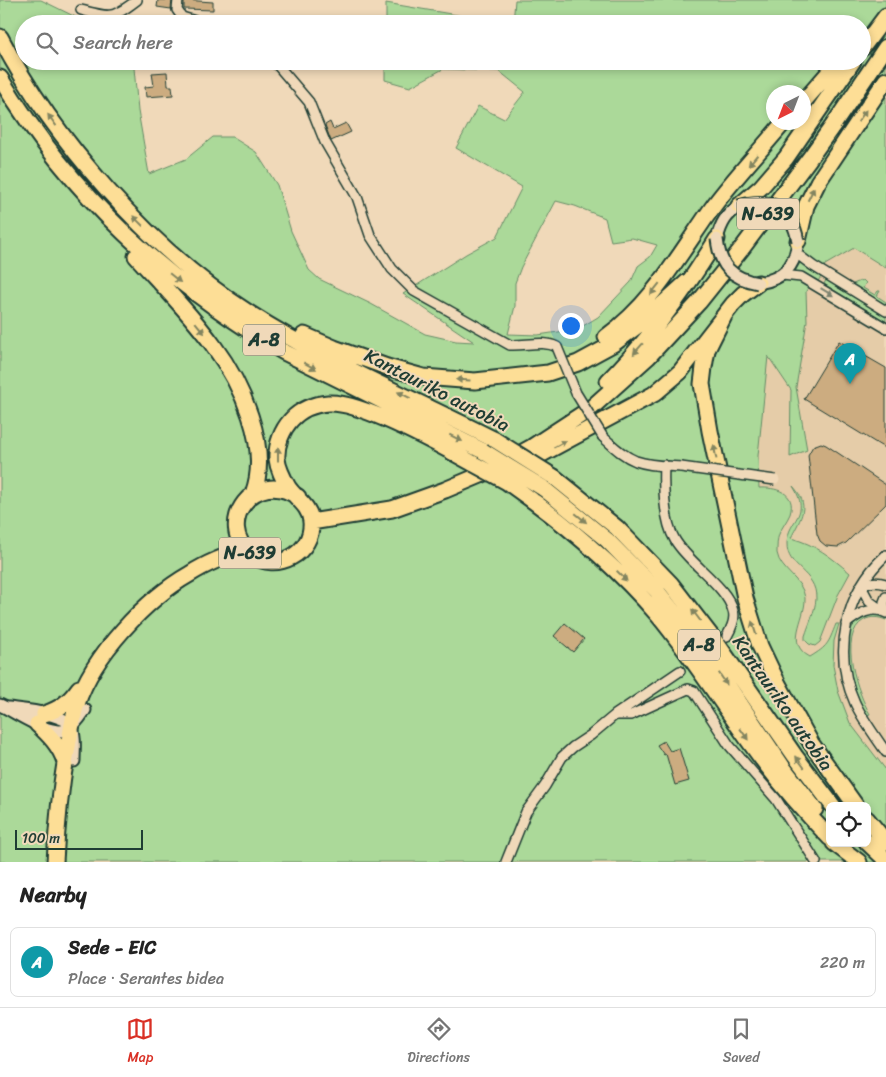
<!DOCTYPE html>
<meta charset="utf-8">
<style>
body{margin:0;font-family:Sriracha,sans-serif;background:#f6f6f6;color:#222}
.controls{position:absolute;right:15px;bottom:15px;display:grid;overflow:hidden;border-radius:8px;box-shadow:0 2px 8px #0003}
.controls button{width:45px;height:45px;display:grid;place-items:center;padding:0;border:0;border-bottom:1px solid #e0e0e0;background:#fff;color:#222;font:25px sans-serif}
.compass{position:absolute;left:766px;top:85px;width:45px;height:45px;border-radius:50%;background:#fff;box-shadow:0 2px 8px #0003;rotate:222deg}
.scale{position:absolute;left:15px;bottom:12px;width:128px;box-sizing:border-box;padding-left:5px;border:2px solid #1f3d34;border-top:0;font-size:14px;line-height:18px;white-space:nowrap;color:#1f3d34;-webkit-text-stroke:4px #f0d9b9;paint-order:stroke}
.you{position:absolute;left:570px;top:325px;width:18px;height:18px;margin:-12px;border:4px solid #fff;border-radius:50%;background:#1a73e8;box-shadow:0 0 0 8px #1a73e833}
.badge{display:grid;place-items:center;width:32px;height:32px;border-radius:50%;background:#d93025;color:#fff;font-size:16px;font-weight:700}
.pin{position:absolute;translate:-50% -41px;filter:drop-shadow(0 1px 2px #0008)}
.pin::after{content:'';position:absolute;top:26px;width:18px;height:15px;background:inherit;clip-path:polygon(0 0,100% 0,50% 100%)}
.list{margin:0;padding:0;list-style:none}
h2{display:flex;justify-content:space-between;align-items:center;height:65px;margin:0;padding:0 20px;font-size:21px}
h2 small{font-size:16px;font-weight:400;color:#767676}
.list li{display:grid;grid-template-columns:32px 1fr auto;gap:15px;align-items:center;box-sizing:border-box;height:70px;margin:0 10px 10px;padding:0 10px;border:1px solid #e0e0e0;border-radius:8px}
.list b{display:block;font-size:19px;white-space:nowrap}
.list p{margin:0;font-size:16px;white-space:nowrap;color:#767676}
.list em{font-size:16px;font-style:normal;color:#767676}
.icon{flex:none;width:28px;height:28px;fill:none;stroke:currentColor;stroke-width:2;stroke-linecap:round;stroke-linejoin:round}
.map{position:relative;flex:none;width:886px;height:862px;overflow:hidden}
.search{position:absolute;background:#fff;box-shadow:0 2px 8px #0003;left:15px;right:15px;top:15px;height:55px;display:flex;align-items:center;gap:12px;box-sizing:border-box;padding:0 18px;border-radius:28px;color:#767676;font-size:19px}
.sheet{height:145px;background:#fff}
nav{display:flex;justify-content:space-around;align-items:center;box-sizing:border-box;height:70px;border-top:1px solid #e0e0e0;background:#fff;font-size:14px;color:#767676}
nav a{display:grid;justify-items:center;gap:2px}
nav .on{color:#d93025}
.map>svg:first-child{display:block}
.built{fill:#e5cca8}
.green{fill:#abd999;stroke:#658b66;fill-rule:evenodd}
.building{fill:#ccac80;stroke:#1f3d34}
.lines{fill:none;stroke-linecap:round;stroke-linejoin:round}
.street-casing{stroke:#1f3d34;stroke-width:12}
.secondary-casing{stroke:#1f3d34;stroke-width:15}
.highway-casing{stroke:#1f3d34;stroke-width:19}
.street{stroke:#f0d9b9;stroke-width:9}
.secondary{stroke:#f0d9b9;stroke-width:11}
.highway{stroke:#fdde96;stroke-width:15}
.street-bridge-casing{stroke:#1f3d34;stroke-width:12;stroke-linecap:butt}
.secondary-bridge-casing{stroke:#1f3d34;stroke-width:15;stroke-linecap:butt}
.highway-bridge-casing{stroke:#1f3d34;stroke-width:19;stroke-linecap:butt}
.street-bridge{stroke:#f0d9b9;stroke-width:9}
.secondary-bridge{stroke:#f0d9b9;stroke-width:11}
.highway-bridge{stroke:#fdde96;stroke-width:15}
.oneway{fill:#838560}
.oneway2{fill:#7d8370}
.labels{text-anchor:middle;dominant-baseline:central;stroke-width:4;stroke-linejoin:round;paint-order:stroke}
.shield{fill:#f0d9b9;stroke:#5e6c5c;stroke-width:1}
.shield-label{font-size:18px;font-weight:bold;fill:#1f3d34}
.street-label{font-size:19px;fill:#1f3d34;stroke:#f0d9b9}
</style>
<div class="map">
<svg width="886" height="862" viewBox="0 0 886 862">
<rect width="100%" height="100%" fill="#f0d9b9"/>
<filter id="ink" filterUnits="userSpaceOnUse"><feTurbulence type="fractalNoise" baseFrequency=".02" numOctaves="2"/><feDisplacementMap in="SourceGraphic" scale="10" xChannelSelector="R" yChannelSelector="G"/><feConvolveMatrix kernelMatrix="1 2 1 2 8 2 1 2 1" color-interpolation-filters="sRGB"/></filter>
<g filter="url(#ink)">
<path class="built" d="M886,96V829L867,806L777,665L732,318Z"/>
<path class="green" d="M0,0H41L90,24H24V61H131L134,68L138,111L149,174L186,159L213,137H232L256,152L277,185L291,231L309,270L319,279L371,304L425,334L456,341L474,342L403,294L466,254L497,237L522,187L456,148L478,106L504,119L525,92L499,71L443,69L410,87L385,80V61H862V24H513L515,0H886V268L854,248L825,265L818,275L821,277L818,281L815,279L806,291L807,321L796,387L807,450L790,457L791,390L768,356L758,456L759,488C775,487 797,492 790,514C787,521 782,527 779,534C777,540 777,546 777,553C780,571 803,579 805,598C806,619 784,643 810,657C828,646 828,644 836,624H839L834,641L833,665L838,691L850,723L886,770V862H0ZM774,92H804V122H774ZM556,201L575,206L605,218L611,241L632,238L657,245L650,257L638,266L631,282L598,317L583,326L565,331L538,335L508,334L515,306V283L521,267ZM830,806H867V843H830Z
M386,3L510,24H386Z
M826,280L886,317V322L824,284Z
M863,280L866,283L863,288L875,295L878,291H880L877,296L886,302V305L853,284Z
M793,486C811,506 801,517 791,538C816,545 830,556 850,573L838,595L820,642L815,646L809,644L805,640V636C809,624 815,611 816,599C817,571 786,569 787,543C788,518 812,517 793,486Z
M878,614L886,617V620C879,617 871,616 864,620C837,635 858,694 870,714L867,715C854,693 835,639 859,619C865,614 872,615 878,614Z"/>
<path class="building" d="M158,0H172L171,9L157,7Z
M184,0L213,2V10L184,9Z
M167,72L168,86H172L173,95L146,97L145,87L154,86L152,73Z
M330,122L333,129L346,123L351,132L331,141L325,125Z
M839,341L886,368V449L804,399Z
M821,443L826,445L886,485V504L846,543L838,547L826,546L820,541L817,534L808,455L813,446Z
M565,623L584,639L573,652L554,636Z
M664,741L670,751L679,748L689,781L675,785L666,754L664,755L657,745Z"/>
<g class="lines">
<defs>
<path id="street" d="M178,0L177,10L182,17L198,22L237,21L242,24
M81,10C111,18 112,19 137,0
M274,61L309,102L325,142L357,197L370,235L392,269L414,291L510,345C526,346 543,340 557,347
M797,254L813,266L886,311
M782,275L801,277L886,328
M603,437C613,446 623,456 636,461C650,466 666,466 681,467
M664,465C663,487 664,522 675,540C689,564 727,586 733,611C736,619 731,629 727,636
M886,555C845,592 832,653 855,703C863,720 875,736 886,752
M880,609L869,601L861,586C870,582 876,581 886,584
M885,612L884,602L886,597
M846,624C857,614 873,605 886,613
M615,715H631L688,689L694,691L729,745L776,799L816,862
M506,862L526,812L545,786L562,757L573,747L591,735L615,715L680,671"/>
<path id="secondary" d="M717,239C721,223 726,215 739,206
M758,283C784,279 795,267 798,241
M0,705C16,712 49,736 66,730C74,727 81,716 85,710
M8,708C22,710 64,713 71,726C76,736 74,751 74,761"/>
<path id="highway" d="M0,37C53,139 151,251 249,313C327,363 413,398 495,440
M862,48L886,16
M0,78C72,197 166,282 284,352L483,451
M804,101L839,61
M739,206L761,187L786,158L853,61
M798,241L806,206L818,182L886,80
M136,256C162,285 190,313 213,345C241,383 271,447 253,494
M725,314L707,350L704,367L702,384L710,431L745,598L760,646L778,684L811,743L856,806
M304,335L334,348L387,367L423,377L475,381L548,373L578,363L613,344L644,321L687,282
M606,337C654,303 681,251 715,204C736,176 761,150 784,122
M608,381C650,339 686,289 717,239
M520,463L544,453L654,394L680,372L733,304L743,294L758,283
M554,477L617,528L671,584L718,645L795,756L833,806
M543,488L607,540L657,591L706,653L782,766L815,809
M298,497C256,466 213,524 251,554C276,574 314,553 311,521C309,505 296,499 288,487C283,478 278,469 277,459C276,445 282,430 291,420C300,410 314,404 328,403C362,401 442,446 474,464
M532,500C578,534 620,571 658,615C693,657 722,704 754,748C777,780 803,810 830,838
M311,522L392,509L445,490L483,474L532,447L590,409L648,357L699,302L743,247L809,159L834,124L886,47
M44,714C60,709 69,702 79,688
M37,724C49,735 60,746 65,762
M867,819L886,842
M867,842L886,860
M834,843L859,862
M55,862C57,822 61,781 69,741C71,729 73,716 77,704C93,655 146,599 190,574C207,563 226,556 245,549"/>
</defs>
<use href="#street" class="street-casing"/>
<use href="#secondary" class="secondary-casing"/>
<use href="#highway" class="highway-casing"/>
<use href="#street" class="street"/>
<use href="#secondary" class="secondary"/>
<use href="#highway" class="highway"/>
<defs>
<path id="street-bridge" d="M557,347L576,393L603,437
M681,467L775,480"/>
<path id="secondary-bridge" d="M739,206C770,196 792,208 798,241
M717,239C720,266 731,278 758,283"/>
<path id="highway-bridge" d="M495,440L554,477
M483,451L543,488
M474,464L507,482L532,500"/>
</defs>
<use href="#street-bridge" class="street-bridge-casing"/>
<use href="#secondary-bridge" class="secondary-bridge-casing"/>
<use href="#highway-bridge" class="highway-bridge-casing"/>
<use href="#street-bridge" class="street-bridge"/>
<use href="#secondary-bridge" class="secondary-bridge"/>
<use href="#highway-bridge" class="highway-bridge"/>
</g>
<defs><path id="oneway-solid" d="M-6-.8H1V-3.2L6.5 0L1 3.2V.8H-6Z" transform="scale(1.25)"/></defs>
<g class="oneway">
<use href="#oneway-solid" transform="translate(862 116) rotate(-56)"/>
<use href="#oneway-solid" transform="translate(52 120) rotate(-126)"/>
<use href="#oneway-solid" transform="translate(753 160) rotate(130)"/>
<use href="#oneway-solid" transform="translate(811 194) rotate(-64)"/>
<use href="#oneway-solid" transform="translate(138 221) rotate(-135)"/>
<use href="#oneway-solid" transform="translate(175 278) rotate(39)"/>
<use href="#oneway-solid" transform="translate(655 289) rotate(128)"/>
<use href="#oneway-solid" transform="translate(200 328) rotate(51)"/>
<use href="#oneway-solid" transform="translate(638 349) rotate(131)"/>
<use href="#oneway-solid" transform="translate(310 366) rotate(28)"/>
<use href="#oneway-solid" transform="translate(463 380) rotate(-176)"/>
<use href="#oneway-solid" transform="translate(404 395) rotate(-154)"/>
<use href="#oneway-solid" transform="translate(456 438) rotate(27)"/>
<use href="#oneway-solid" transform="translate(560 444) rotate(-28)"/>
<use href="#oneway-solid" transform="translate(715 452) rotate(-101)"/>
<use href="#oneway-solid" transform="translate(278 454) rotate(-90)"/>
<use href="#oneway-solid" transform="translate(581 518) rotate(40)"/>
<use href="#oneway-solid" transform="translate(622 576) rotate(45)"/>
<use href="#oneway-solid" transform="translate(696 615) rotate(-127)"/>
<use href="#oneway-solid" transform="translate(754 628) rotate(-108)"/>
<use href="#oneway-solid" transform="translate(723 679) rotate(56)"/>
<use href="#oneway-solid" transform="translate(744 734) rotate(55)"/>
<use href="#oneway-solid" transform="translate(800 762) rotate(-127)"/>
</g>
<use class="oneway2" href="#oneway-solid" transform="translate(827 292) rotate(31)"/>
</g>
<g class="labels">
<g class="shield">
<rect x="737" y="198.5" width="62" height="31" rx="4"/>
<rect x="243" y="324.5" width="42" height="31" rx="4"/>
<rect x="219" y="537.5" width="62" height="31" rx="4"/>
<rect x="678" y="629.5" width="42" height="31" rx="4"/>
</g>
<g class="shield-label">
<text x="768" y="214">N-639</text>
<text x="264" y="340">A-8</text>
<text x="250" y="553">N-639</text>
<text x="699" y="645">A-8</text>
</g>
<g class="street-label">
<text transform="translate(437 390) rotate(27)">Kantauriko autobia</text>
<text transform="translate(783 703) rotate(55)">Kantauriko autobia</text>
</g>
</g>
</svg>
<div class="controls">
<button><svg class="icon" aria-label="locate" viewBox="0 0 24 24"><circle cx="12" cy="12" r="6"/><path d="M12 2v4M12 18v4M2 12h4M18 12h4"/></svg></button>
</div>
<svg class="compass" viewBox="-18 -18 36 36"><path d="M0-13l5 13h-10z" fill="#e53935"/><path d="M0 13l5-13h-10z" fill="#767676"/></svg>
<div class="scale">100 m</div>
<div class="you"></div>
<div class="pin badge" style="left:850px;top:384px;background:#0f9aa8">A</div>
<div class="search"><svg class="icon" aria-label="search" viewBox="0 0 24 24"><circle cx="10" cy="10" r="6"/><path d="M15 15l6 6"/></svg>Search here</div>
</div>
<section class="sheet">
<h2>Nearby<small></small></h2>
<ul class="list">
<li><span class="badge" style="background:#0f9aa8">A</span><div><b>Sede - EIC</b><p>Place · Serantes bidea</p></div><em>220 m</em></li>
</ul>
</section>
<nav>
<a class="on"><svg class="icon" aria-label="map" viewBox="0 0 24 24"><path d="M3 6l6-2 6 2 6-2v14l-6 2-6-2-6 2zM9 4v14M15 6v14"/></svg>Map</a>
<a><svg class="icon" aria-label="directions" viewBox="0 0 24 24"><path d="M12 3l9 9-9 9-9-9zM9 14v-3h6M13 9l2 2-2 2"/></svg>Directions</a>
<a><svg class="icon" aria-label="saved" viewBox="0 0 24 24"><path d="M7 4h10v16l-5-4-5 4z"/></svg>Saved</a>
</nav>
